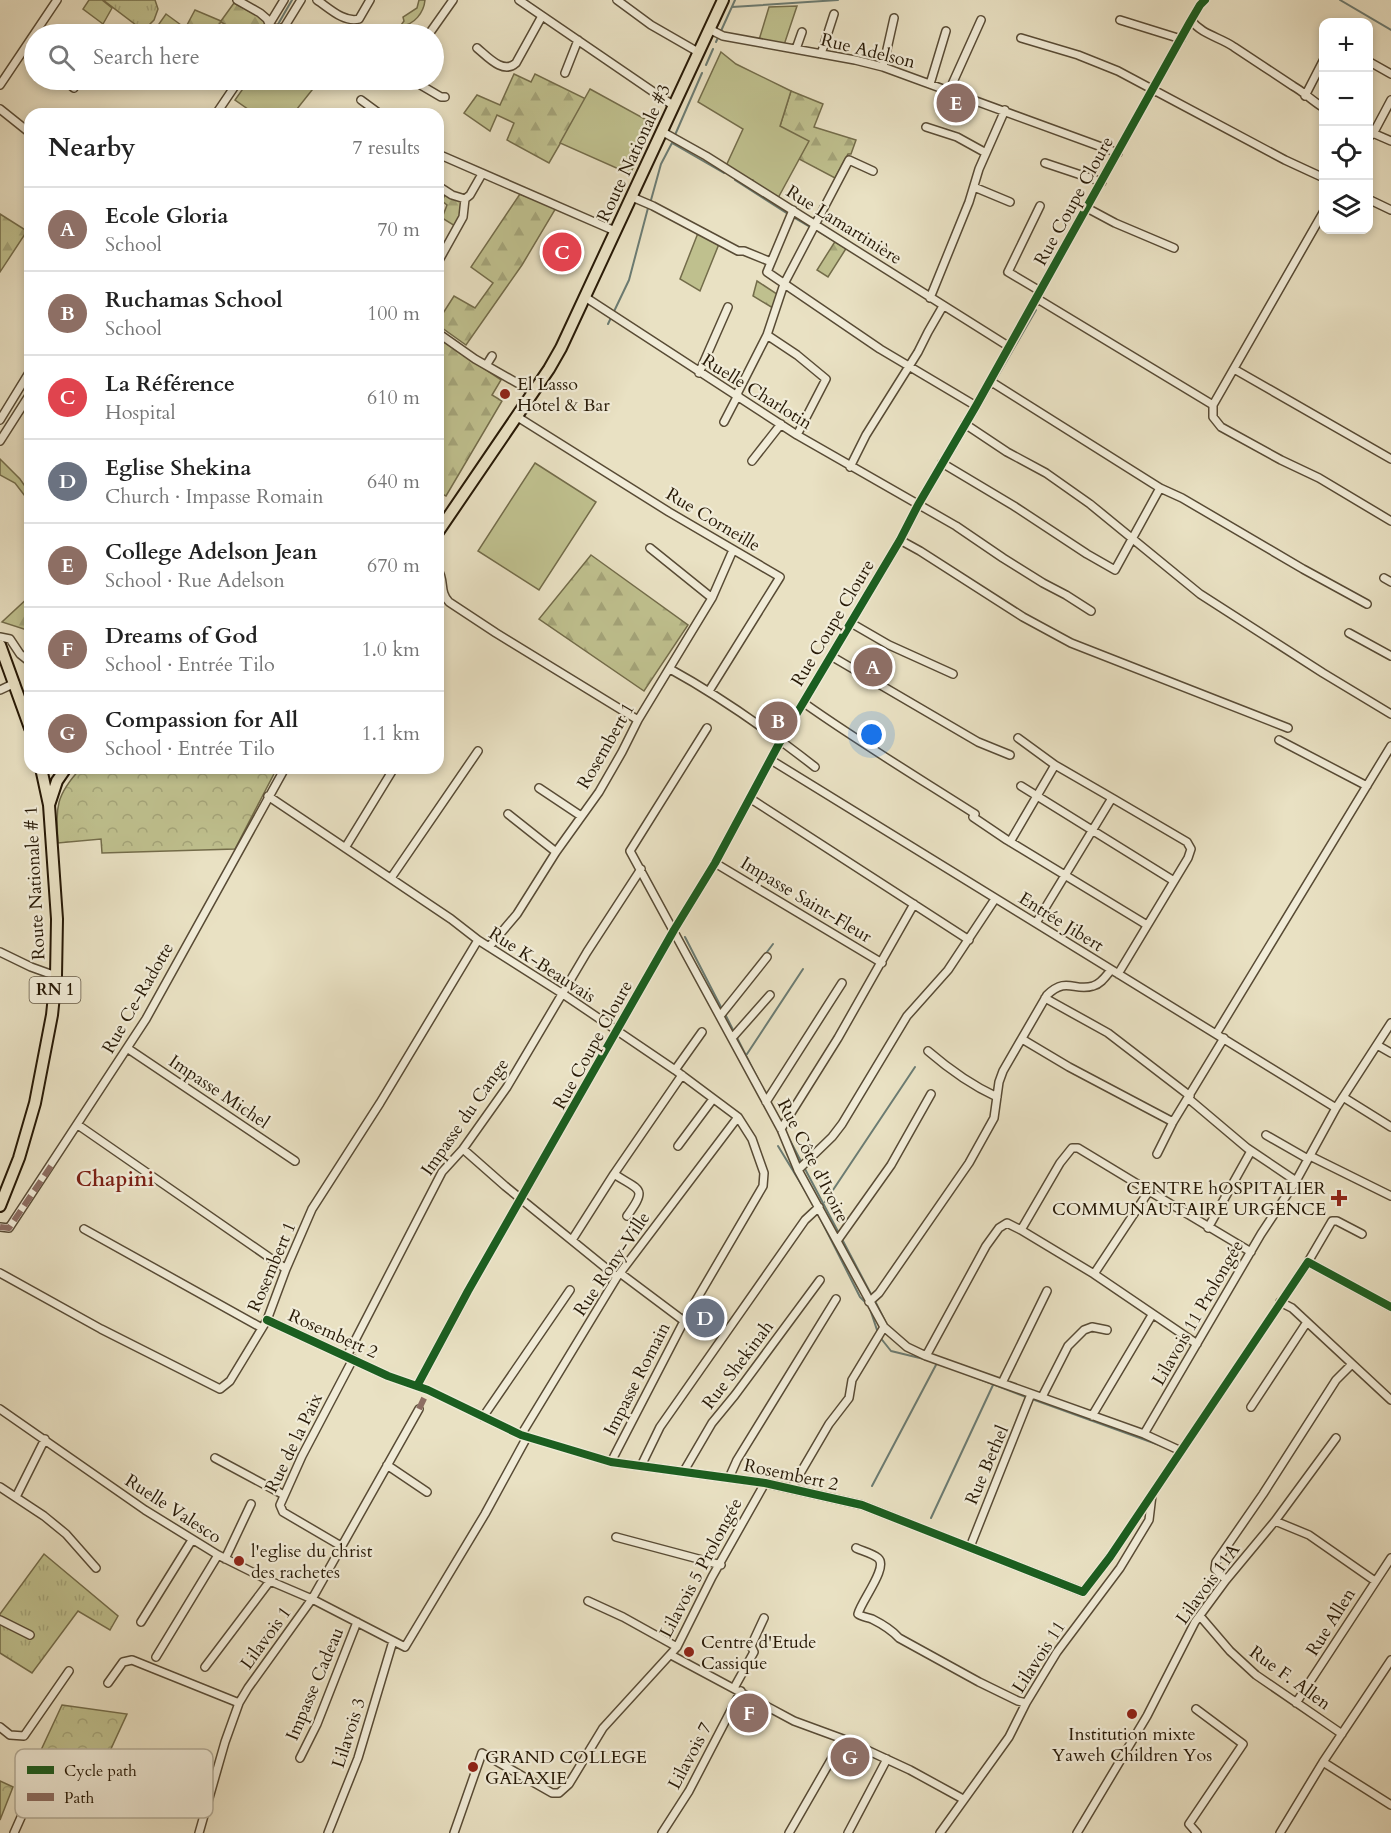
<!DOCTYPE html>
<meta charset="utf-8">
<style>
body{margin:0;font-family:Cardo,serif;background:#f2f2f2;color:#222}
.controls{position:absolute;right:18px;top:18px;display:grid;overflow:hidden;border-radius:12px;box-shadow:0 3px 9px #0003}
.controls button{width:54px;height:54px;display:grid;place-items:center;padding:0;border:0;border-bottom:2px solid #e0e0e0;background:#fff;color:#222;font:30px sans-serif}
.you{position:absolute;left:872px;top:735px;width:21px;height:21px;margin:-15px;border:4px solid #fff;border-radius:50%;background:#1a73e8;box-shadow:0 0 0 9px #1a73e833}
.badge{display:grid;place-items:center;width:39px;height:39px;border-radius:50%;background:#8f2418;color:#fff;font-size:20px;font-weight:700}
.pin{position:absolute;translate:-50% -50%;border:3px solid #fff;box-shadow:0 2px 6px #0006}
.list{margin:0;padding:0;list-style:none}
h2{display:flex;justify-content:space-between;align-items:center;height:78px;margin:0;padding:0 24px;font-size:26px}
h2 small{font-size:20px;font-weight:400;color:#767676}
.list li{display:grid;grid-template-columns:39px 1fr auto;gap:18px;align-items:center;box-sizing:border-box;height:84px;padding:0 24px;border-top:2px solid #e0e0e0}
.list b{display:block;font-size:22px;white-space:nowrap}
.list p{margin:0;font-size:20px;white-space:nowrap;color:#767676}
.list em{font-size:20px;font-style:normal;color:#767676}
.icon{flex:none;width:33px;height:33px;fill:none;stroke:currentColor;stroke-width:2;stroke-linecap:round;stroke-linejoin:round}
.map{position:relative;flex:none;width:1391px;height:1833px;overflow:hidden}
.search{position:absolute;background:#fff;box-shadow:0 3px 9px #0003;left:24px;top:24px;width:420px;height:66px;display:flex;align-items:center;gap:15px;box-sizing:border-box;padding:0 21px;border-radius:33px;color:#767676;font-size:22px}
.panel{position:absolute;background:#fff;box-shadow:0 3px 9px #0003;left:24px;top:108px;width:420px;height:666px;border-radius:18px}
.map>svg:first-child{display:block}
.grass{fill:url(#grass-tufts);stroke:#736c4a;stroke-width:1.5}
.forest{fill:url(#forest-firs);stroke:#736c4a;stroke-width:1.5}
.park{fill:url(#park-crowns);stroke:#736c4a;stroke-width:1.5}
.garden{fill:#bfc08e;stroke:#736c4a;stroke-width:1.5}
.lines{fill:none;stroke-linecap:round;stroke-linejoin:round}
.stream{stroke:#6b7b72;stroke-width:2}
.minor-casing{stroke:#584b35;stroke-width:10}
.primary-casing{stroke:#271906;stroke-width:14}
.minor{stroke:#f1ecd8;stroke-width:7}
.primary{stroke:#e9e1c3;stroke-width:10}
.quiet{stroke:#8d6e63;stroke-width:6;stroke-dasharray:12 6;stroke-linecap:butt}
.cycleway-casing{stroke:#f1ecd8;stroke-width:11}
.cycleway{stroke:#1b5e20;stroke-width:8}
.poi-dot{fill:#8f2418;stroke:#f1ecd8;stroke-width:2}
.labels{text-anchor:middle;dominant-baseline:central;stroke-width:4.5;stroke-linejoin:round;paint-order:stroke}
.shield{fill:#f1ecd8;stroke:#645845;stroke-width:1.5}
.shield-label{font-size:16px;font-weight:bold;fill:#271906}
.street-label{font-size:18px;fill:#271906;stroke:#f1ecd8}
.poi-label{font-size:18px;fill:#271906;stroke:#f1ecd8;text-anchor:start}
.quarter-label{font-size:21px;font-weight:bold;fill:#7a1f14;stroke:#f1ecd8}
.key{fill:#f1ecd8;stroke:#b4ad99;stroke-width:1.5}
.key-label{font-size:16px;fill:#271906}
</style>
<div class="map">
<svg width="1391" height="1833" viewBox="0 0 1391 1833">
<defs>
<pattern id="grass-tufts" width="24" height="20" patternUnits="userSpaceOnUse" patternTransform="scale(1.5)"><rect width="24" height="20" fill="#bfc08e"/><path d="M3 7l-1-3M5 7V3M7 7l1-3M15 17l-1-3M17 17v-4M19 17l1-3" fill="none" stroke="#a4a479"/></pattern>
<pattern id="forest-firs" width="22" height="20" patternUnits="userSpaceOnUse" patternTransform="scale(1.5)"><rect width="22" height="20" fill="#bfc08e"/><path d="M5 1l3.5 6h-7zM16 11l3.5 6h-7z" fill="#a4a479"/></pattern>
<pattern id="park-crowns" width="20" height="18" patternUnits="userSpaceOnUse" patternTransform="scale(1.5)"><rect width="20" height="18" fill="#bfc08e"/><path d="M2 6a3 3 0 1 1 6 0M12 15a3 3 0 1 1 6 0" fill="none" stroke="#a4a479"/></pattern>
</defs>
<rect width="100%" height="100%" fill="#e9e1c3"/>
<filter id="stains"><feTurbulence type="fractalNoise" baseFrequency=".00333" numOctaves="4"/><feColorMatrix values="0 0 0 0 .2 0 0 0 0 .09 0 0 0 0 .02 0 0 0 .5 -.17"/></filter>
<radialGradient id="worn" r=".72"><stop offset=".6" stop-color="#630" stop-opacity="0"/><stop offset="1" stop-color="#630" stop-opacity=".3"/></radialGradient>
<path class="grass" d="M103,0H155L158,9L154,20L145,29L140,28Z
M419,0H425C424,12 414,26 401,25L404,21L403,17L417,8Z
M44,1554L118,1616L110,1630L78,1611L32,1673L0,1653V1614Z"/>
<path class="forest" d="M234,3L260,17L268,25L264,34H242L221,22L211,34H199L187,25L195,10L221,21Z
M166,14L192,33L191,34H158L154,31Z
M514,74L531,82L535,74L586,99L549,163L507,140L514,123L497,115L490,131L464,113L477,95L500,105Z
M791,91L823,104L814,127L856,140L851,154H848L835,178L799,159L780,126Z
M446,193L462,201V214L455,226L442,218L447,205L442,201Z
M520,194L556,208L522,265L466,345L438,325V321L454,296L475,308L493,283L471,267Z
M0,214L27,231L0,272Z
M836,240L847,247L828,277L817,270Z
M757,281L777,294L773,308L753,296Z
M438,338L501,380L492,395L502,401L446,496L438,492Z
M591,555L688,625L644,691L539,619Z
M30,596V631L2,622Z"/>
<path class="park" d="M81,768H277L235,849L102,853L101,839L58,843C56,807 55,796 81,768Z
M62,1705L127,1714L97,1779L35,1763Z
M0,1781L13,1787L0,1820Z"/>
<path class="garden" d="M89,0H102L112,8L103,24L83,9Z
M797,6L784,45L759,40L769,7Z
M721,52L736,64L791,91L780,126L809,141L778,198L753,182V180L748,179L726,166L743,129L698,102Z
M249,80H320L293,114H255L235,100Z
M590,89L654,124L630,174L560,143Z
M698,233L719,244L700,291L680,279Z
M0,459L20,479L29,492L25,496L15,483L0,475Z
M535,463L596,502L539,590L478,551Z"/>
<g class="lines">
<path class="stream" d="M1340,0L1391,30
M732,7L838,0
M277,26L292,0
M716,42L735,0
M706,65L713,49
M675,135L702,73
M672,143L724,173
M735,180L788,214
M651,200L661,164L673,141
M793,217L810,227
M818,231L847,249
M608,324L629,280L648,208
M970,424L1036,310
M952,455L967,429
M685,937L722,1009
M764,956L773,944
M725,1014L767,1097
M747,1054L803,969
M785,1131L872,1296
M778,1146L806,1192
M825,1202L915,1067
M816,1210L860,1297L869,1306L879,1336L891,1351L928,1360
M875,1301L885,1321
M956,1370L1026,1397
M1032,1399L1162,1446
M872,1486L937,1363
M931,1518L993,1385"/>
<defs>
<path id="minor" d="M237,0L260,13L267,19L270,26L267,34
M317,0C329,8 344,23 359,19L370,0
M519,0L674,106
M617,0L651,25L698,52
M1120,20L1181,39
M1191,20C1202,35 1220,37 1234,47C1254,60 1273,73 1293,86C1304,92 1312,101 1324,108
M270,23L284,0
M270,28L281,29L285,26L301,0
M709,29L723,36L855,60L883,67L1118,153
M429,34L453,0
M1021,38L1078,55L1118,71L1285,160L1324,178
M477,48C487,56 503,75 516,63L542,16
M25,49L34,56
M796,49L802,32
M821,54L834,14
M1368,61L1391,74
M883,67L894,18
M565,73L578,40
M64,80L74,88
M412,80L441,97H445
M930,84L946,31
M0,85L57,0
M949,91L981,20
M1305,96L1324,59
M361,100L380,114
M0,109L30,133
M216,114L239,80
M926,127L957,137L986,153
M1368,131L1391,141
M663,132L706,156L1008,346
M1368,138L1374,132L1391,100
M438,154L615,231
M1045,163L1102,182
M438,186L452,195L465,199L470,195L482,174
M974,187L1010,202
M632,197L653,206L738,251H744L771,262
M1368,199L1391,210
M1040,206L1008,272L1040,291
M1087,208L1115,223L1174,248
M793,210L767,272L880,349L976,406
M1324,211L1213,405V417L1221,427L1281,460L1319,478L1391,521
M438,262L463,217L465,199
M585,297L797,435L956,526L1003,558L1043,583L1066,595L1091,611
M930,298L969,202L979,169L1005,110
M1036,298L1213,405
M438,333L475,359L533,392
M767,335L797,355L826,379L797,435
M487,364L492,356
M1234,369L1391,459
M699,373L728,307
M990,381L1160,488L1182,498L1303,569L1367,604
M737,394L767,335L784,284L849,160L873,171
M516,416L669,512L780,577L709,691
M0,420L30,371
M724,422L738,395
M965,424L1007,452L1046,473L1090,504L1200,594L1323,673L1391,714
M0,441L30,394
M752,461L781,424
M942,463L1014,506L1087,554L1115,570L1160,488
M850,467L866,435L918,352L928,332L943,306
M900,540L920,551L1023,617L1071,643L1288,728
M650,548L712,598
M438,570C445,580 439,592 449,602L496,633L638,720
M1384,578L1391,582
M851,623L889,645L953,674
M1349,633L1391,656
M0,637L10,639L20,654L30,662
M831,656L978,742L1010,755
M670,669C721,697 769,731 815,767
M0,690L15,683
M804,703C859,742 917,777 975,814
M707,728L630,851L781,1129L798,1170L884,1327L907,1347L926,1356L1144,1434L1181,1451
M1018,738L1055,765
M1279,740L1367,786
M771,760L1336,1108
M1021,786L1174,881
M539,788L581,816
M268,796L451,919L478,940L563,994L675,1070L738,1117L752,1139L764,1173L763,1186L684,1321L611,1462
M751,799L969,940
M508,814L556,852
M973,817L1007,840L1147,925
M1010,842L1055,765L1112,798
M345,848L394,768
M715,863L882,963
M391,878L478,751
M1036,923L1112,798L1187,842L1191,849L1188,858L1118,974
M489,947L517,914L556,852L599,792L622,752L638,720L712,598L733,550
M0,952L31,967L56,976
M1045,998L1108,1033L1190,1096
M720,1016L767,957
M1216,1034L1391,746
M732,1038L770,995
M1022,1039L1069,1067L1173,1122
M1377,1045L1391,1053
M127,1048L295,1161
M928,1051C950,1070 971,1085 997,1097
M675,1070L702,1032
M1343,1097L1391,1127
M1189,1099L1247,1148L1296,1181
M766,1102L842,983
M78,1125L286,1269
M781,1129L838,1038L914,904
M1266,1135L1308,1159
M678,1146L713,1099
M463,1149L505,1186L617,1277
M1157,1154L1173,1122L1224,1038
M1310,1156L1391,1196
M798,1170L832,1137L842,1124L907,1016L948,970L995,899
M627,1216C648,1187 640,1191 614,1174L682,1075
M0,1227L9,1228L146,1019L285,768
M1208,1228L1251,1151
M84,1229L262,1328
M1021,1230L1060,1163L1072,1148H1078L1149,1191
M572,1240L614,1174
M837,1241L891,1165L931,1094
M1308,1262L1332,1221H1337L1362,1234
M0,1273L101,1329L220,1389L230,1381L267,1320L286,1269L312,1209L380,1103L478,940
M620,1273L684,1321
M1094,1274L1149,1191L1251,1252
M869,1302L879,1293L969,1163L994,1118L999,1082L1003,1071L1047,995C1067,976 1074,992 1093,986C1101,984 1106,976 1111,970
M1280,1302L1292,1308L1391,1400
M267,1320L388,1376L428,1390L521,1435L611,1462L765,1483L862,1505L1083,1592L1110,1557L1308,1262L1391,1307
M347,1356L442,1172L463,1149L507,1087L587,952L641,869
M926,1356L986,1246L999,1228L1007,1223L1021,1230L1094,1274L1197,1344
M1002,1383L1047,1291
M417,1386L468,1291L674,930L715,863L781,740L900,540L918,505L976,406L1190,22L1200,5L1205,0
M1042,1397L1068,1346L1084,1330L1092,1327L1107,1330
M1251,1407L1307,1322
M0,1409L145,1510L218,1555L270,1581L312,1599L405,1647L485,1514L527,1437
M1092,1416L1152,1315
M483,1417L570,1290
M1144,1434L1261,1234L1296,1181L1336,1108L1391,1023
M521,1435L617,1277L738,1117
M215,1458L284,1495
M387,1465L427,1492
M641,1466L660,1427L805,1220L819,1207
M684,1471L712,1423L735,1395L820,1280
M729,1478L737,1460L836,1299
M0,1487L44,1516L66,1534L96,1568
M791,1489L829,1424L849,1398L852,1380L884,1327
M16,1497L45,1439
M1275,1521L1336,1438
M616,1537L721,1565
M341,1546L283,1512L280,1505L302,1456L353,1359
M970,1547C990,1496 1011,1445 1031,1394
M856,1548C862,1551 872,1553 878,1558C889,1567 861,1601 858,1614C862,1617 867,1617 872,1619C882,1624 892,1630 899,1638L979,1682L1018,1701L1026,1703
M225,1559L251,1504
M1226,1580L1215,1569L1216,1562L1263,1494L1336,1380L1352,1364
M588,1601L623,1617L677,1647
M1200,1616L1230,1651L1256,1675L1342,1734
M0,1620L30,1635
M141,1622L192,1540
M671,1655L794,1721L843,1739L910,1770L963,1799
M156,1657L218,1555
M205,1667L270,1581
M108,1683L123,1662L132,1660L239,1703
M734,1688L754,1652L751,1646L764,1618
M1296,1703L1391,1558
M1196,1709L1243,1744L1189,1824L1197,1833
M0,1727L10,1735L24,1736L69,1671
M300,1758L317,1724L357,1622
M1323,1762L1391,1805
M14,1833L22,1815
M199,1833L225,1742L239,1703L248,1688L312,1599L419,1409
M328,1833L358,1758L393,1641
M454,1833L482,1753L552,1793H559L569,1784L603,1728L677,1647L712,1577L765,1483
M662,1833L689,1791L741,1691
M789,1833L843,1739
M848,1833L887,1759
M940,1833L1009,1737L1026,1703L1057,1652L1120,1568L1149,1520L1152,1495
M1077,1833L1147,1716L1195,1622L1226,1580L1275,1521L1309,1535L1375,1581
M1280,1833L1323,1762L1391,1660"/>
<path id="primary" d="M438,532L549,369L561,348L723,0
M0,645L30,728
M49,805L57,781L66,768
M0,1206L19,1158L35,1103L52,1015L56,976L57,919L49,805L41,768"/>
</defs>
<use href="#minor" class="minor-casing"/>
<use href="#primary" class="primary-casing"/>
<use href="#minor" class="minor"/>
<use href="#primary" class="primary"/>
<path class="quiet" d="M0,1227L9,1228L51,1166
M419,1409L428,1390"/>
<defs>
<path id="cycleway" d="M267,1320L388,1376L428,1390L521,1435L611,1462L765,1483L862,1505L1083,1592L1110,1557L1308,1262L1391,1307
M417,1386L468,1291L674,930L715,863L781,740L900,540L918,505L976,406L1190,22L1200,5L1205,0"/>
</defs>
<use href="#cycleway" class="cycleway-casing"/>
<use href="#cycleway" class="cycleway"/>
</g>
<g class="poi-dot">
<circle cx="505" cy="394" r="6"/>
<path d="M1336 1189h6v6h6v6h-6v6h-6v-6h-6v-6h6z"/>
<circle cx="239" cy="1561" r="6"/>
<circle cx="689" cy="1652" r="6"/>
<circle cx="1132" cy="1714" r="6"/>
<circle cx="473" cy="1767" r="6"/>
</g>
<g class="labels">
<rect class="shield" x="29.5" y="977" width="51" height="26" rx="4.5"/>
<g class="shield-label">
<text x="55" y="990">RN 1</text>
</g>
<g class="street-label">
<text transform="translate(868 51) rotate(14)">Rue Adelson</text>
<text transform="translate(634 153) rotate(-65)">Route Nationale #3</text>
<text transform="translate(1074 201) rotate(-61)">Rue Coupe Cloure</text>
<text transform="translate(844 225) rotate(32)">Rue Lamartinière</text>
<text transform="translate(757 392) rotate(32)">Ruelle Charlotin</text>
<text transform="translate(713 520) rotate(31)">Rue Corneille</text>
<text transform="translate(833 623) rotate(-59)">Rue Coupe Cloure</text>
<text transform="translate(606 746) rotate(-60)">Rosembert 1</text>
<text transform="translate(35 883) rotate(-93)">Route Nationale # 1</text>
<text transform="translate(806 900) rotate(31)">Impasse Saint-Fleur</text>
<text transform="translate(1061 922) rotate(32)">Entrée Jibert</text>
<text transform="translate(542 965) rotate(33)">Rue K-Beauvais</text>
<text transform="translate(138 998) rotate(-60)">Rue Ce-Radotte</text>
<text transform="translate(593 1045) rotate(-61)">Rue Coupe Cloure</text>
<text transform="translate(219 1092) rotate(34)">Impasse Michel</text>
<text transform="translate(465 1117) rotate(-55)">Impasse du Cange</text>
<text transform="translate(813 1161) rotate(63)">Rue Côte d'Ivoire</text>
<text transform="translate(612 1264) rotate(-56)">Rue Rony-Ville</text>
<text transform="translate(272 1267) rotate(-67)">Rosembert 1</text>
<text transform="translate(1198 1313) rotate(-60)">Lilavois 11 Prolongée</text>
<text transform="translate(333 1334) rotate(24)">Rosembert 2</text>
<text transform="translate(738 1365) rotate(-53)">Rue Shekinah</text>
<text transform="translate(637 1379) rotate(-63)">Impasse Romain</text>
<text transform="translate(294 1443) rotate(-64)">Rue de la Paix</text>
<text transform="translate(987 1465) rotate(-67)">Rue Bethel</text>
<text transform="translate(791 1475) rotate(12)">Rosembert 2</text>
<text transform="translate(173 1509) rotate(33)">Ruelle Valesco</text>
<text transform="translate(701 1568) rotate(-62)">Lilavois 5 Prolongée</text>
<text transform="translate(1208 1584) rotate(-54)">Lilavois 11A</text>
<text transform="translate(1331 1622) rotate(-58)">Rue Allen</text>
<text transform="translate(266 1638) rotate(-54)">Lilavois 1</text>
<text transform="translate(1039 1657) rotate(-57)">Lilavois 11</text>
<text transform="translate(1290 1678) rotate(36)">Rue F. Allen</text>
<text transform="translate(315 1684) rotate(-67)">Impasse Cadeau</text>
<text transform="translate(349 1733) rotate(-72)">Lilavois 3</text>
<text transform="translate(690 1756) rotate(-62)">Lilavois 7</text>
</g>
<g class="poi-label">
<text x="517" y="384">El Lasso<tspan x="517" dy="21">Hotel &amp; Bar</tspan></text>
<text x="1326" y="1188" text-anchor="end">CENTRE hOSPITALIER<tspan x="1326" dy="21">COMMUNAUTAIRE URGENCE</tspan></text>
<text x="251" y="1551">l'eglise du christ<tspan x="251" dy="21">des rachetes</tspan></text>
<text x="701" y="1642">Centre d'Etude<tspan x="701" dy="21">Cassique</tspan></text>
<text x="1132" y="1734" text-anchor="middle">Institution mixte<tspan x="1132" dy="21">Yaweh Children Yos</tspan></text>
<text x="485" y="1757">GRAND COLLEGE<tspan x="485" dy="21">GALAXIE</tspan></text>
</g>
<g class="quarter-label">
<text x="115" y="1179">Chapini</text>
</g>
</g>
<rect x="15" y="1749" width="198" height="69" rx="9" class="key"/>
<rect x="27" y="1766" width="27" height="8" fill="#1b5e20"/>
<rect x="27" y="1793" width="27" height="8" fill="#8d6e63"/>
<g class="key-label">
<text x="64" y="1776">Cycle path</text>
<text x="64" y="1803">Path</text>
</g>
<rect width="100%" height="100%" filter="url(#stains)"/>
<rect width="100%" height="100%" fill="url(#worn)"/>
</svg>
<div class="controls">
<button>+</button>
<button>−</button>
<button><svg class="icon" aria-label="locate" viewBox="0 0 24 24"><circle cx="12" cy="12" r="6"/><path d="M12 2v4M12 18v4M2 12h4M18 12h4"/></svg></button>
<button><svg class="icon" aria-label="layers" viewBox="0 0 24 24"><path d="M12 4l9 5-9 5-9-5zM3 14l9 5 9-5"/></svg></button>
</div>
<div class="you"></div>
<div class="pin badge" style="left:873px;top:667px;background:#8d6e63">A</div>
<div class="pin badge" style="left:778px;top:721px;background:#8d6e63">B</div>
<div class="pin badge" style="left:562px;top:252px;background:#e0444e">C</div>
<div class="pin badge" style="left:705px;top:1318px;background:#6b7280">D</div>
<div class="pin badge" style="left:956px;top:103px;background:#8d6e63">E</div>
<div class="pin badge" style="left:749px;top:1713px;background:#8d6e63">F</div>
<div class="pin badge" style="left:850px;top:1757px;background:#8d6e63">G</div>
<div class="search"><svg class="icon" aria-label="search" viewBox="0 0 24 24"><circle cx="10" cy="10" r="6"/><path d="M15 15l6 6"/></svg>Search here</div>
<section class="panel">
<h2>Nearby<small>7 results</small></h2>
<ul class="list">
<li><span class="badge" style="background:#8d6e63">A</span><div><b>Ecole Gloria</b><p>School</p></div><em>70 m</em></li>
<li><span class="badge" style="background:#8d6e63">B</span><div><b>Ruchamas School</b><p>School</p></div><em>100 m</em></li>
<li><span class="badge" style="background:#e0444e">C</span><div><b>La Référence</b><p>Hospital</p></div><em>610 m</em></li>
<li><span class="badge" style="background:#6b7280">D</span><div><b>Eglise Shekina</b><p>Church · Impasse Romain</p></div><em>640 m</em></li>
<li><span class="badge" style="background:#8d6e63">E</span><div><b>College Adelson Jean</b><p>School · Rue Adelson</p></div><em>670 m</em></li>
<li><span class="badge" style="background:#8d6e63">F</span><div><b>Dreams of God</b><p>School · Entrée Tilo</p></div><em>1.0 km</em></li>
<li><span class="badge" style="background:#8d6e63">G</span><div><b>Compassion for All</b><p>School · Entrée Tilo</p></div><em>1.1 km</em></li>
</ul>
</section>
</div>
